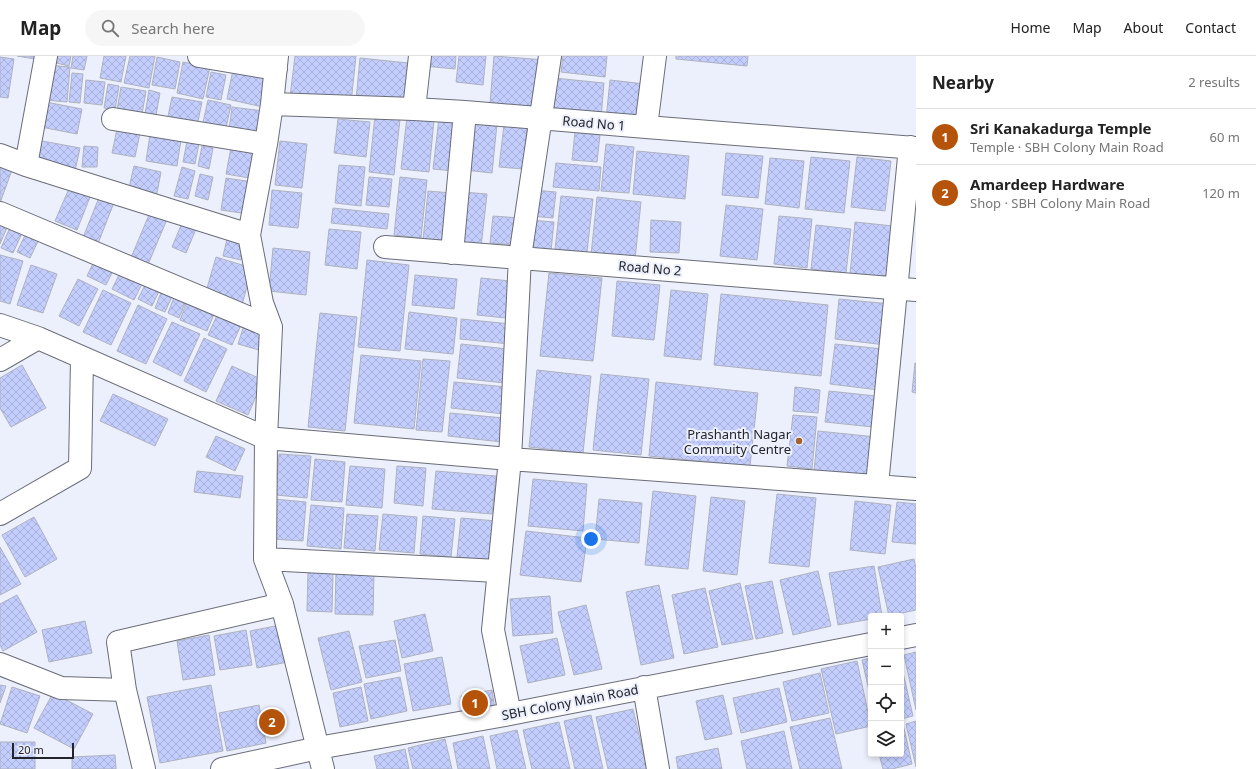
<!DOCTYPE html>
<meta charset="utf-8">
<style>
body{margin:0;font-family:"Noto Sans",sans-serif;background:#f6f6f6;color:#222}
.controls{position:absolute;right:12px;bottom:12px;display:grid;overflow:hidden;border-radius:4px;box-shadow:0 2px 6px #0003}
.controls button{width:36px;height:36px;display:grid;place-items:center;padding:0;border:0;border-bottom:1px solid #e0e0e0;background:#fff;color:#222;font:20px sans-serif}
.scale{position:absolute;left:12px;bottom:10px;width:62px;box-sizing:border-box;padding-left:4px;border:2px solid #232429;border-top:0;font-size:11px;line-height:14px;white-space:nowrap;color:#232429;-webkit-text-stroke:3px #eceffc;paint-order:stroke}
.you{position:absolute;left:591px;top:483px;width:14px;height:14px;margin:-10px;border:3px solid #fff;border-radius:50%;background:#1a73e8;box-shadow:0 0 0 6px #1a73e833}
.badge{display:grid;place-items:center;width:26px;height:26px;border-radius:50%;background:#b45309;color:#fff;font-size:13px;font-weight:700}
.pin{position:absolute;translate:-50% -50%;border:2px solid #fff;box-shadow:0 1px 4px #0006}
.list{margin:0;padding:0;list-style:none}
h2{display:flex;justify-content:space-between;align-items:center;height:52px;margin:0;padding:0 16px;font-size:17px}
h2 small{font-size:13px;font-weight:400;color:#767676}
.list li{display:grid;grid-template-columns:26px 1fr auto;gap:12px;align-items:center;box-sizing:border-box;height:56px;padding:0 16px;border-top:1px solid #e0e0e0}
.list b{display:block;font-size:15px;white-space:nowrap}
.list p{margin:0;font-size:13px;white-space:nowrap;color:#767676}
.list em{font-size:13px;font-style:normal;color:#767676}
.icon{flex:none;width:22px;height:22px;fill:none;stroke:currentColor;stroke-width:2;stroke-linecap:round;stroke-linejoin:round}
.map{position:relative;flex:none;width:916px;height:713px;overflow:hidden}
header{display:flex;align-items:center;gap:24px;box-sizing:border-box;height:56px;padding:0 20px;background:#fff;border-bottom:1px solid #e0e0e0}
header strong{font-size:19px}
nav{display:flex;gap:22px;margin-inline-start:auto;font-size:14px}
.search{width:280px;height:36px;background:#f6f6f6;display:flex;align-items:center;gap:10px;box-sizing:border-box;padding:0 14px;border-radius:22px;color:#767676;font-size:15px}
main{display:flex}
aside{flex:1;background:#fff}
.map>svg:first-child{display:block}
.building{fill:url(#building-cross-hatch);stroke:#afb2be}
.lines{fill:none;stroke-linecap:round;stroke-linejoin:round}
.minor-casing{stroke:#6a6d78;stroke-width:24}
.minor{stroke:#fff;stroke-width:22}
.poi-dot{fill:#a4622f;stroke:#eceffc;stroke-width:1.5}
.labels{text-anchor:middle;dominant-baseline:central;stroke-width:4;stroke-linejoin:round;paint-order:stroke}
.street-label{font-size:13px;fill:#232429;stroke:#eceffc}
.poi-label{font-size:13px;fill:#232429;stroke:#eceffc;text-anchor:end}
</style>
<header>
<strong>Map</strong>
<div class="search"><svg class="icon" aria-label="search" viewBox="0 0 24 24"><circle cx="10" cy="10" r="6"/><path d="M15 15l6 6"/></svg>Search here</div>
<nav><a>Home</a><a>Map</a><a>About</a><a>Contact</a></nav>
</header>
<main>
<div class="map">
<svg width="916" height="713" viewBox="0 0 916 713">
<defs>
<pattern id="building-cross-hatch" width="8" height="8" patternUnits="userSpaceOnUse"><rect width="8" height="8" fill="#c4cefe"/><path d="M0 0l8 8M0 8l8-8" fill="none" stroke="#a8b1da"/></pattern>
</defs>
<rect width="100%" height="100%" fill="#eceffc"/>
<path class="building" d="M17,0H42L41,4Z
M49,0H71L69,10L48,5Z
M73,0H87L84,14L71,12Z
M104,0H126L121,26L100,22Z
M130,0H155L149,32L124,27Z
M295,0H356L351,47L290,41Z
M425,0H456L455,13L424,10Z
M459,0H486L483,29L456,26Z
M494,0L545,4L540,52L490,47Z
M563,0H607L605,21L561,16Z
M676,0H748L747,10L676,3Z
M0,1L14,3L8,42L0,41Z
M157,1L180,6L175,33L152,29Z
M360,2L408,7L404,49L356,44Z
M183,6L210,11L203,43L177,37Z
M48,9L70,11L67,46L45,44Z
M233,14L270,21L263,51L227,43Z
M211,16L226,19L221,44L206,41Z
M72,17L83,18L80,47L69,46Z
M554,22L604,27L601,62L550,57Z
M86,24L105,26L102,49L84,47Z
M610,24L645,28L641,68L606,64Z
M108,28L119,30L115,54L104,52Z
M121,31L146,35L142,58L117,54Z
M149,34L160,37L156,59L145,58Z
M172,41L202,46L196,75L166,70Z
M208,44L231,49L225,76L202,71Z
M46,46L82,53L77,78L41,71Z
M232,51L263,55L260,78L229,74Z
M375,60L400,63L394,119L369,116Z
M407,61L434,64L429,116L401,113Z
M439,62L459,64L454,115L433,113Z
M338,63L370,66L366,101L334,97Z
M470,66L497,68L492,117L465,114Z
M118,68L141,72L135,101L112,97Z
M504,69L527,71L523,113L499,111Z
M151,72L182,77L177,110L146,105Z
M575,76L600,79L597,106L572,104Z
M188,80L200,82L195,108L183,106Z
M37,84L80,92L75,115L33,107Z
M280,85L307,88L302,132L275,129Z
M232,86L261,92L255,123L226,118Z
M606,88L634,91L629,137L601,135Z
M84,90L98,91L97,111H82Z
M202,90L213,92L209,113L198,110Z
M637,95L689,100L685,143L633,138Z
M726,97L763,100L758,142L722,139Z
M811,101L850,105L844,157L805,153Z
M857,101L891,105L885,155L851,151Z
M770,102L804,105L799,152L765,148Z
M556,107L601,111L599,135L553,131Z
M339,109L365,111L361,150L335,147Z
M0,110L12,114L0,147Z
M134,110L161,116L156,142L128,136Z
M182,111L195,115L188,143L174,140Z
M200,118L213,121L208,144L195,140Z
M369,121L392,123L389,151L366,149Z
M400,121L427,124L421,182L394,179Z
M226,122L253,126L248,158L221,154Z
M71,128L92,136L77,174L55,165Z
M272,134L302,137L298,172L269,169Z
M533,134L556,136L553,162L531,160Z
M428,135L452,137L447,187L423,184Z
M463,136L487,138L481,191L457,189Z
M100,139L115,144L97,190L82,184Z
M561,140L593,143L587,196L555,193Z
M597,141L641,146L635,203L591,199Z
M726,149L763,153L757,204L720,200Z
M333,152L389,158L387,173L331,167Z
M151,154L168,161L147,211L130,204Z
M493,160L520,162L517,189L490,187Z
M779,160L812,163L807,212L774,208Z
M0,163L9,167L0,188Z
M530,164L554,166L551,195L527,192Z
M651,164L681,166L679,197L650,196Z
M855,166L893,170L887,222L850,218Z
M12,167L24,173L13,197L1,192Z
M182,167L196,173L186,197L172,191Z
M816,169L851,173L846,217L811,213Z
M28,173L41,179L30,202L17,196Z
M329,173L361,176L357,213L325,209Z
M227,183L245,188L241,204L223,200Z
M273,192L310,196L306,239L269,235Z
M0,199L23,205L10,248L0,245Z
M97,199L116,209L106,229L87,220Z
M216,201L252,212L242,249L205,239Z
M367,204L409,209L400,295L358,291Z
M31,209L57,218L43,257L17,249Z
M123,211L145,222L134,244L112,233Z
M549,217L602,222L593,305L540,300Z
M415,219L457,223L454,253L412,249Z
M481,222L510,225L506,262L477,259Z
M78,223L98,233L79,270L59,260Z
M148,223L162,229L152,250L138,243Z
M617,225L660,229L654,284L612,280Z
M164,229L175,234L165,256L155,252Z
M103,234L131,247L111,289L83,276Z
M671,234L708,238L701,304L664,300Z
M176,236L188,240L179,262L168,257Z
M721,238L828,249L821,320L714,309Z
M189,240L217,251L207,275L180,264Z
M839,243L890,248L886,289L835,283Z
M138,249L167,263L146,308L117,295Z
M219,255L243,265L232,289L208,279Z
M409,256L457,262L453,298L405,293Z
M320,257L357,261L345,375L308,371Z
M461,263L511,268L510,288L460,283Z
M172,266L200,278L181,320L153,306Z
M245,266L266,273L259,294L238,288Z
M204,282L227,293L206,336L184,325Z
M461,288L508,293L505,327L457,322Z
M835,288L883,293L879,334L830,328Z
M361,299L421,305L414,373L354,367Z
M423,303L450,305L442,376L416,374Z
M915,307H916V337L912,336Z
M22,309L46,352L11,371L0,352V322Z
M232,310L263,324L248,359L216,345Z
M537,314L591,320L583,397L529,391Z
M601,318L649,323L641,399L593,394Z
M454,326L507,331L504,358L451,352Z
M656,326L758,337L750,410L649,400Z
M795,331L820,334L818,357L793,355Z
M829,335L876,340L873,371L825,366Z
M113,338L168,363L155,390L100,365Z
M450,357L504,362L502,386L448,380Z
M793,359L817,361L812,413L787,410Z
M818,375L876,381L872,421L814,415Z
M216,380L245,393L235,415L206,401Z
M279,398L311,400L307,442L276,439Z
M315,403L345,406L342,446L311,444Z
M350,410L385,413L382,452L346,449Z
M397,410L426,412L423,450L394,447Z
M197,415L243,420L240,442L194,436Z
M436,415L496,420L492,458L432,453Z
M533,423L587,428L583,475L528,470Z
M653,435L696,440L688,513L645,509Z
M777,438L816,442L809,511L769,507Z
M711,441L745,445L737,519L703,515Z
M274,443L306,446L303,485L271,483Z
M599,443L642,447L639,487L595,483Z
M855,445L891,449L885,498L850,494Z
M897,446L916,448V488L892,486Z
M311,449L344,452L341,493L307,490Z
M347,458L378,460L375,495L344,492Z
M383,458L417,461L414,497L379,494Z
M423,460L455,463L451,501L420,498Z
M34,461L57,503L25,521L2,479Z
M461,462L497,465L493,504L457,501Z
M526,475L587,482L581,526L520,519Z
M0,491L21,528L0,539Z
M914,503L916,512V554L889,560L878,511Z
M874,510L882,560H871V563L838,569L829,517Z
M336,515L374,516L373,559L335,558Z
M818,515L831,570L793,579L780,524Z
M308,516L333,517L332,556L307,555Z
M772,525L783,577L756,583L745,530Z
M740,527L753,583L722,589L709,535Z
M659,529L674,602L641,609L626,536Z
M705,532L718,591L684,598L672,539Z
M17,539L37,576L3,595L0,589V548Z
M550,540L553,577L513,580L510,543Z
M586,549L602,613L574,619L558,556Z
M425,558L433,595L402,602L394,565Z
M85,565L92,597L49,606L42,574Z
M280,569L288,606L257,612L250,575Z
M246,574L252,609L220,614L214,580Z
M349,575L362,626L331,634L318,582Z
M209,579L215,619L183,624L177,585Z
M557,582L565,619L528,627L520,590Z
M395,584L401,615L366,622L359,590Z
M916,596V654L904,599Z
M442,601L451,648L413,655L404,608Z
M871,602V643L862,604Z
M857,605L871,670L836,678L821,613Z
M901,608L913,660L901,663Z
M820,617L829,657L792,665L783,626Z
M400,621L407,655L371,663L364,628Z
M0,629L6,630L0,647Z
M211,629L223,695L160,707L147,641Z
M12,631L40,640L27,677L0,668Z
M361,631L368,665L340,671L333,637Z
M779,632L787,666L741,677L733,642Z
M492,634L495,654L464,659L461,640Z
M53,637L93,658L74,693L34,672Z
M723,639L732,678L705,684L696,645Z
M259,649L266,687L227,695L219,657Z
M633,653L647,713H608L596,661Z
M591,659L603,713H575L564,665Z
M830,662L842,713H800L790,671Z
M916,665V711L906,668Z
M559,666L570,713H532L523,674Z
M903,668L912,708L892,713H883L879,698H901V669Z
M517,674L526,713H497L490,680Z
M784,675L792,713H747L741,685Z
M483,680L490,713H458L453,687Z
M445,683L452,713H413L408,692Z
M0,686H35V713H0Z
M718,692L722,713H678L676,701Z
M405,693L409,713H377L374,700Z
M115,699L116,713H72V701Z"/>
<g class="lines">
<defs>
<path id="minor" d="M199,0L276,13
M277,0L272,48L266,88L249,179L262,247L271,271L266,382L265,503L282,548L323,713
M272,48L414,53L465,56L646,71L916,92
M414,53L420,0
M113,63L266,88
M646,71L655,0
M0,99L26,109L249,179
M26,109L46,0
M0,157L271,271
M385,191L916,234
M452,197L465,56
M0,269L38,282L266,382L510,403L916,433
M0,304L38,282
M877,429L910,91
M0,458L80,412L82,302
M265,503L498,515
M901,582L916,579
M0,608L61,632L125,634
M644,631L658,713
M510,658L493,574L510,403L520,201L550,0
M144,713L125,634L118,586L282,548
M222,713L318,692L510,658L871,588"/>
</defs>
<use href="#minor" class="minor-casing"/>
<use href="#minor" class="minor"/>
</g>
<circle class="poi-dot" cx="799" cy="385" r="4"/>
<g class="labels">
<g class="street-label">
<text transform="translate(594 67) rotate(5)">Road No 1</text>
<text transform="translate(650 212) rotate(5)">Road No 2</text>
<text transform="translate(570 646) rotate(-11)">SBH Colony Main Road</text>
</g>
<g class="poi-label">
<text x="791" y="378">Prashanth Nagar<tspan x="791" dy="15">Commuity Centre</tspan></text>
</g>
</g>
</svg>
<div class="controls">
<button>+</button>
<button>−</button>
<button><svg class="icon" aria-label="locate" viewBox="0 0 24 24"><circle cx="12" cy="12" r="6"/><path d="M12 2v4M12 18v4M2 12h4M18 12h4"/></svg></button>
<button><svg class="icon" aria-label="layers" viewBox="0 0 24 24"><path d="M12 4l9 5-9 5-9-5zM3 14l9 5 9-5"/></svg></button>
</div>
<div class="scale">20 m</div>
<div class="you"></div>
<div class="pin badge" style="left:475px;top:647px">1</div>
<div class="pin badge" style="left:272px;top:666px">2</div>
</div>
<aside>
<h2>Nearby<small>2 results</small></h2>
<ul class="list">
<li><span class="badge">1</span><div><b>Sri Kanakadurga Temple</b><p>Temple · SBH Colony Main Road</p></div><em>60 m</em></li>
<li><span class="badge">2</span><div><b>Amardeep Hardware</b><p>Shop · SBH Colony Main Road</p></div><em>120 m</em></li>
</ul>
</aside>
</main>
